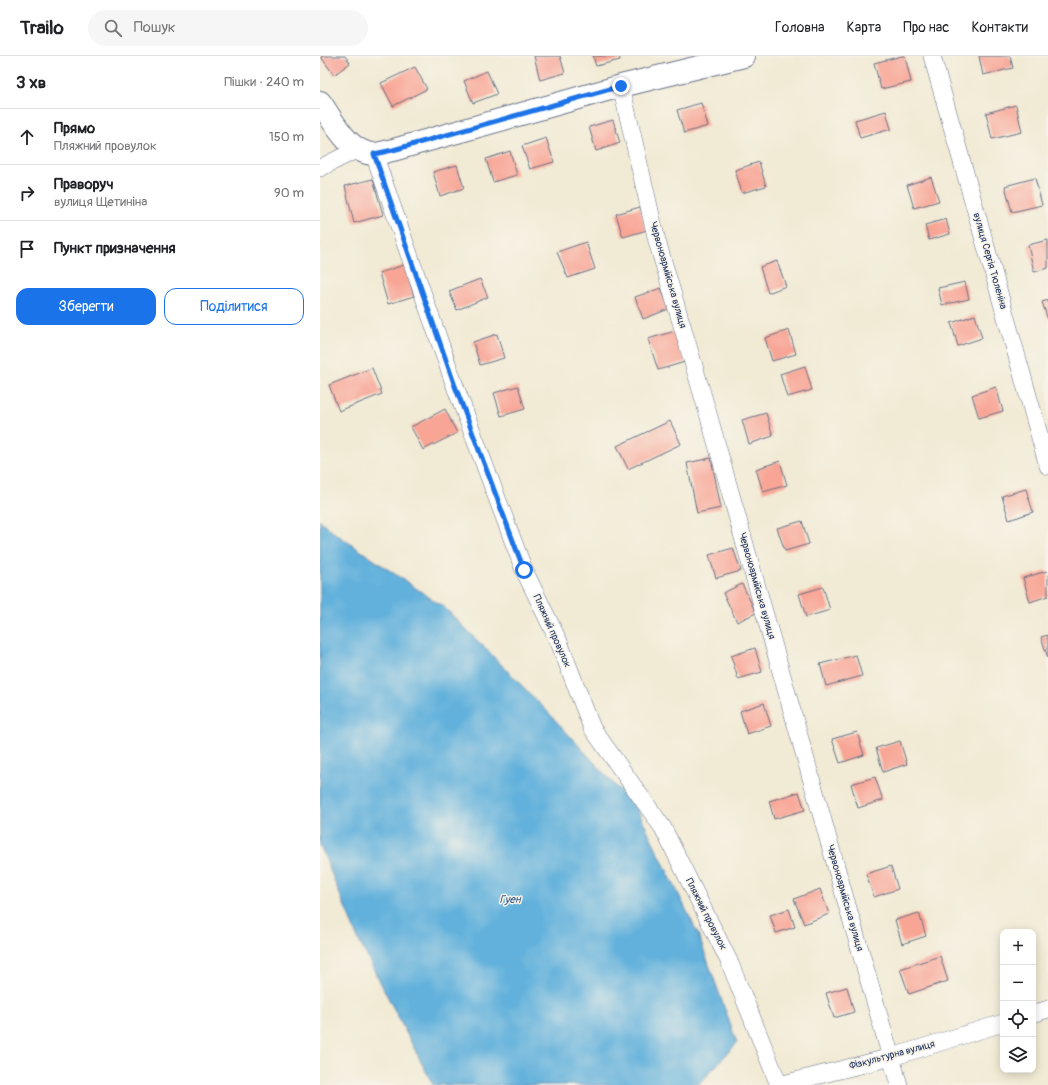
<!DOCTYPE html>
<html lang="uk">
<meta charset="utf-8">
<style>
body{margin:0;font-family:Pangolin,sans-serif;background:#f6f6f6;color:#202124}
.controls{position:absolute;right:12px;bottom:12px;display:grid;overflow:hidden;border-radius:8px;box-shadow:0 2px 10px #0003}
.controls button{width:36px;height:36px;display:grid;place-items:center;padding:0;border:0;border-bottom:1px solid #e0e0e0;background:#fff;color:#202124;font:20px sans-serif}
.stop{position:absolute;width:12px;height:12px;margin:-9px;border:3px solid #1a73e8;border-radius:50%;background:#fff}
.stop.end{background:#1a73e8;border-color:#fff;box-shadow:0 1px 4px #0008}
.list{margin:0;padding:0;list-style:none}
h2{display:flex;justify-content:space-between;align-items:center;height:52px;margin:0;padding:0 16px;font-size:17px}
h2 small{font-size:13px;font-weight:400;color:#757577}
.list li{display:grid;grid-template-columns:26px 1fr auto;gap:12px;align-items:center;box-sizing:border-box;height:56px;padding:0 16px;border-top:1px solid #e0e0e0}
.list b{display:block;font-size:15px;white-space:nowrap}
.list p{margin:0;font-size:13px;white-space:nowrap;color:#757577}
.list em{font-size:13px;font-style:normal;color:#757577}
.actions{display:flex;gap:8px;padding:12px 16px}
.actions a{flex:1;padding:9px 0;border:1px solid #1a73e8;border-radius:12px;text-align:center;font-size:14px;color:#1a73e8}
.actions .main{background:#1a73e8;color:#fff}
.icon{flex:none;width:22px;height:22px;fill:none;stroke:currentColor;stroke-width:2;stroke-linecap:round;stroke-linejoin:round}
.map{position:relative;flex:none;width:728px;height:1029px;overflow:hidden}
header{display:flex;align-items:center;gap:24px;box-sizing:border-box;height:56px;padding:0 20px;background:#fff;border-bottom:1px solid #e0e0e0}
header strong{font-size:19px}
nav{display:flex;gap:22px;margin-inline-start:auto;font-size:14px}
.search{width:280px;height:36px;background:#f6f6f6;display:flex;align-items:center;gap:10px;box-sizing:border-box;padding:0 14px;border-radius:22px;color:#757577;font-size:15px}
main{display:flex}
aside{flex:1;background:#fff}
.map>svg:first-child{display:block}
.water{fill:#62b1dc;stroke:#3e709d}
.building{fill:#f8a595}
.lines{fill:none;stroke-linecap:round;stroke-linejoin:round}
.street-casing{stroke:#667087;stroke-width:18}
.secondary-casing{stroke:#667087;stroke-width:24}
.street{stroke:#fff;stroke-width:17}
.secondary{stroke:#fff;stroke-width:22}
.route{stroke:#1a73e8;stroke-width:5}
.labels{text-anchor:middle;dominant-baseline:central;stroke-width:3;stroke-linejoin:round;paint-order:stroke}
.street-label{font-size:10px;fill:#1b2f5e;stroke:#f7f3e8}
.water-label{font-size:11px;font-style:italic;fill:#305684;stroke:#f7f3e8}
</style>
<header>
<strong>Trailo</strong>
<div class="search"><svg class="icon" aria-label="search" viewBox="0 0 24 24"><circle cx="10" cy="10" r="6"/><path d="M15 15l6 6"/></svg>Пошук</div>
<nav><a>Головна</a><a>Карта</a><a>Про нас</a><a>Контакти</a></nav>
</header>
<main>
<aside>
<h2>3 хв<small>Пішки · 240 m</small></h2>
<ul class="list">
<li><svg class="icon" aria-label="ahead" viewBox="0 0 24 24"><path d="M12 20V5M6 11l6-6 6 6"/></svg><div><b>Прямо</b><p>Пляжний провулок</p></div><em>150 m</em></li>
<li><svg class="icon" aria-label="right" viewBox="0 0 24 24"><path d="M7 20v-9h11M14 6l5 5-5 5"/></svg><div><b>Праворуч</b><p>вулиця Щетиніна</p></div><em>90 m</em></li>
<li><svg class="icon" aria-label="arrive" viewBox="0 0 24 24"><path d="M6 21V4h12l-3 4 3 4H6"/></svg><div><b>Пункт призначення</b></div></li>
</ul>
<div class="actions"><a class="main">Зберегти</a><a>Поділитися</a></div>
</aside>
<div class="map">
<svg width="728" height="1029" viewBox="0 0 728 1029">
<rect width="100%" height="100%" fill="#f7f3e8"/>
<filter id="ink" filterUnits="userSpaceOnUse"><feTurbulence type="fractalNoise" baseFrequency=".025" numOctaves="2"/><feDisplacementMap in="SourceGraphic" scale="8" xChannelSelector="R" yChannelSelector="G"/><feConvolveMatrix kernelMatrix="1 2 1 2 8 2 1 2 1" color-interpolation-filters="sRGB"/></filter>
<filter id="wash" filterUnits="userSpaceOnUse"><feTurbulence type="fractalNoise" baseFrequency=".012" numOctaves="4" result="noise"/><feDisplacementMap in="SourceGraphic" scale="16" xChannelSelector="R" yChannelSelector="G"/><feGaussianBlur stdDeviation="0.9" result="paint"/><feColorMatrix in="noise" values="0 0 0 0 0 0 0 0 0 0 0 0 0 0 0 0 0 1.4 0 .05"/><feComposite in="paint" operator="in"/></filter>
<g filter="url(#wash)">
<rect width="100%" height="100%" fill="#f1ead4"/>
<path class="water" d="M0,464L13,476L125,552L226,654L317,753L378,878L417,987L378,1029H113L38,883L0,789Z"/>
<g id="blocks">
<path class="building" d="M3,0H25L30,7L14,19L1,1Z
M214,0H240L245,17L220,24Z
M273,0H299L300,4L276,10Z
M582,0H585L591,26L561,33L554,7Z
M659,0H690L693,12L663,19Z
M95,11L107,33L73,50L61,27Z
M167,15L177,38L153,47L144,25Z
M381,47L388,70L364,77L357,54Z
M696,49L702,76L672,83L666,57Z
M566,55L571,73L540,82L535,64Z
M293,64L300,87L276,95L269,71Z
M226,82L234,106L210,113L202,90Z
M190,95L197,119L173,126L166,103Z
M439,106L446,130L422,137L415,114Z
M137,109L144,132L120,140L113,116Z
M611,121L619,145L594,152L587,129Z
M715,122L722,149L692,156L685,130Z
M53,123L63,159L34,167L25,130Z
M320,151L327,174L303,181L296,158Z
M626,163L630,178L609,184L605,169Z
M728,184V212L714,216L708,189Z
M266,186L275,213L248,222L237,196Z
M457,205L466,230L448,237L440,211Z
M84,209L94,240L68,248L59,217Z
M160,223L168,241L137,254L129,235Z
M645,226L649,243L622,249L618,232Z
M341,232L349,253L323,263L315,241Z
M728,244V264L722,246Z
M655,259L662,282L638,290L631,267Z
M469,274L476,298L452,305L445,282Z
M355,275L365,306L338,314L328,283Z
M177,278L184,302L160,309L153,286Z
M485,310L492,334L467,341L460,318Z
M52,312L62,338L19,355L9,329Z
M198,330L205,353L181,360L174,337Z
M676,331L683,355L659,362L652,339Z
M125,353L137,377L103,394L91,371Z
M446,357L453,380L429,388L422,364Z
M350,365L361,388L308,413L297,390Z
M391,402L401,452L377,457L367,407Z
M460,405L467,429L443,436L436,413Z
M706,433L713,456L689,464L682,440Z
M482,465L489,488L465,495L457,472Z
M413,492L421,515L396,522L389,499Z
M727,515L728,520V540L710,546L703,522Z
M422,528L436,557L417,566L403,537Z
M503,531L510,554L486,561L479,538Z
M728,579V602L721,581Z
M435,592L442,616L418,623L411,600Z
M536,599L542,620L506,630L500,608Z
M444,647L451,670L427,678L420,655Z
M537,676L544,699L520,707L512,683Z
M580,685L587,708L563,716L556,692Z
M555,721L563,744L538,752L531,728Z
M479,736L485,754L454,763L449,745Z
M571,810L578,833L554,841L546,818Z
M500,833L509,858L484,868L474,843Z
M469,853L475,871L456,877L450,859Z
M599,857L606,880L582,888L575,864Z
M620,900L628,925L589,938L580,913Z
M527,931L534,956L514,962L506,937Z"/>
</g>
</g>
<g filter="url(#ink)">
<use href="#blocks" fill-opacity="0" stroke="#667087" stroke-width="1"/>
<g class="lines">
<defs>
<path id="street" d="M612,0L728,410
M301,30L337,185L387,354L521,828L579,1029
M54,98L135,330L204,514L239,586L272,672L343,772L409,905L459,1029
M0,112L38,93
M713,958L728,953
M459,1029L572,1001L683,967"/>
<path id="secondary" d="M0,46C13,64 28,97 54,98C60,98 67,95 73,94L301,30L424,0"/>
</defs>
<use href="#street" class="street-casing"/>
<use href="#secondary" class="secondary-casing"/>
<use href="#street" class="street"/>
<use href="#secondary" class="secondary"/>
</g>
</g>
<g class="lines" filter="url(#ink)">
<path class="route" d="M204,514L135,330L54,98L73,94L301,30"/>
</g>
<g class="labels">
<g class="street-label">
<text transform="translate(670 205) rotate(74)">вулиця Сергія Тюленіна</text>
<text transform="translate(348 219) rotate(74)">Червоноармійська вулиця</text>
<text transform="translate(437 530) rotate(74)">Червоноармійська вулиця</text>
<text transform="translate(232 575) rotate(66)">Пляжний провулок</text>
<text transform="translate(525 842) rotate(74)">Червоноармійська вулиця</text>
<text transform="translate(386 858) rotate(63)">Пляжний провулок</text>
<text transform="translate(572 999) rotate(-15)">Фізкультурна вулиця</text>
</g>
<g class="water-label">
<text x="190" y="843">Гуен</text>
</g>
</g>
</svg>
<div class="controls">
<button>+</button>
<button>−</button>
<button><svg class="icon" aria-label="locate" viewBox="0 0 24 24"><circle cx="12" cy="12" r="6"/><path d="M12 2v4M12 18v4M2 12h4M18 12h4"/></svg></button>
<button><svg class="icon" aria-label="layers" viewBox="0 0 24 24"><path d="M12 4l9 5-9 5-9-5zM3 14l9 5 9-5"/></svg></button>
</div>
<div class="stop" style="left:204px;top:514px"></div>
<div class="stop end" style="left:301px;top:30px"></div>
</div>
</main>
